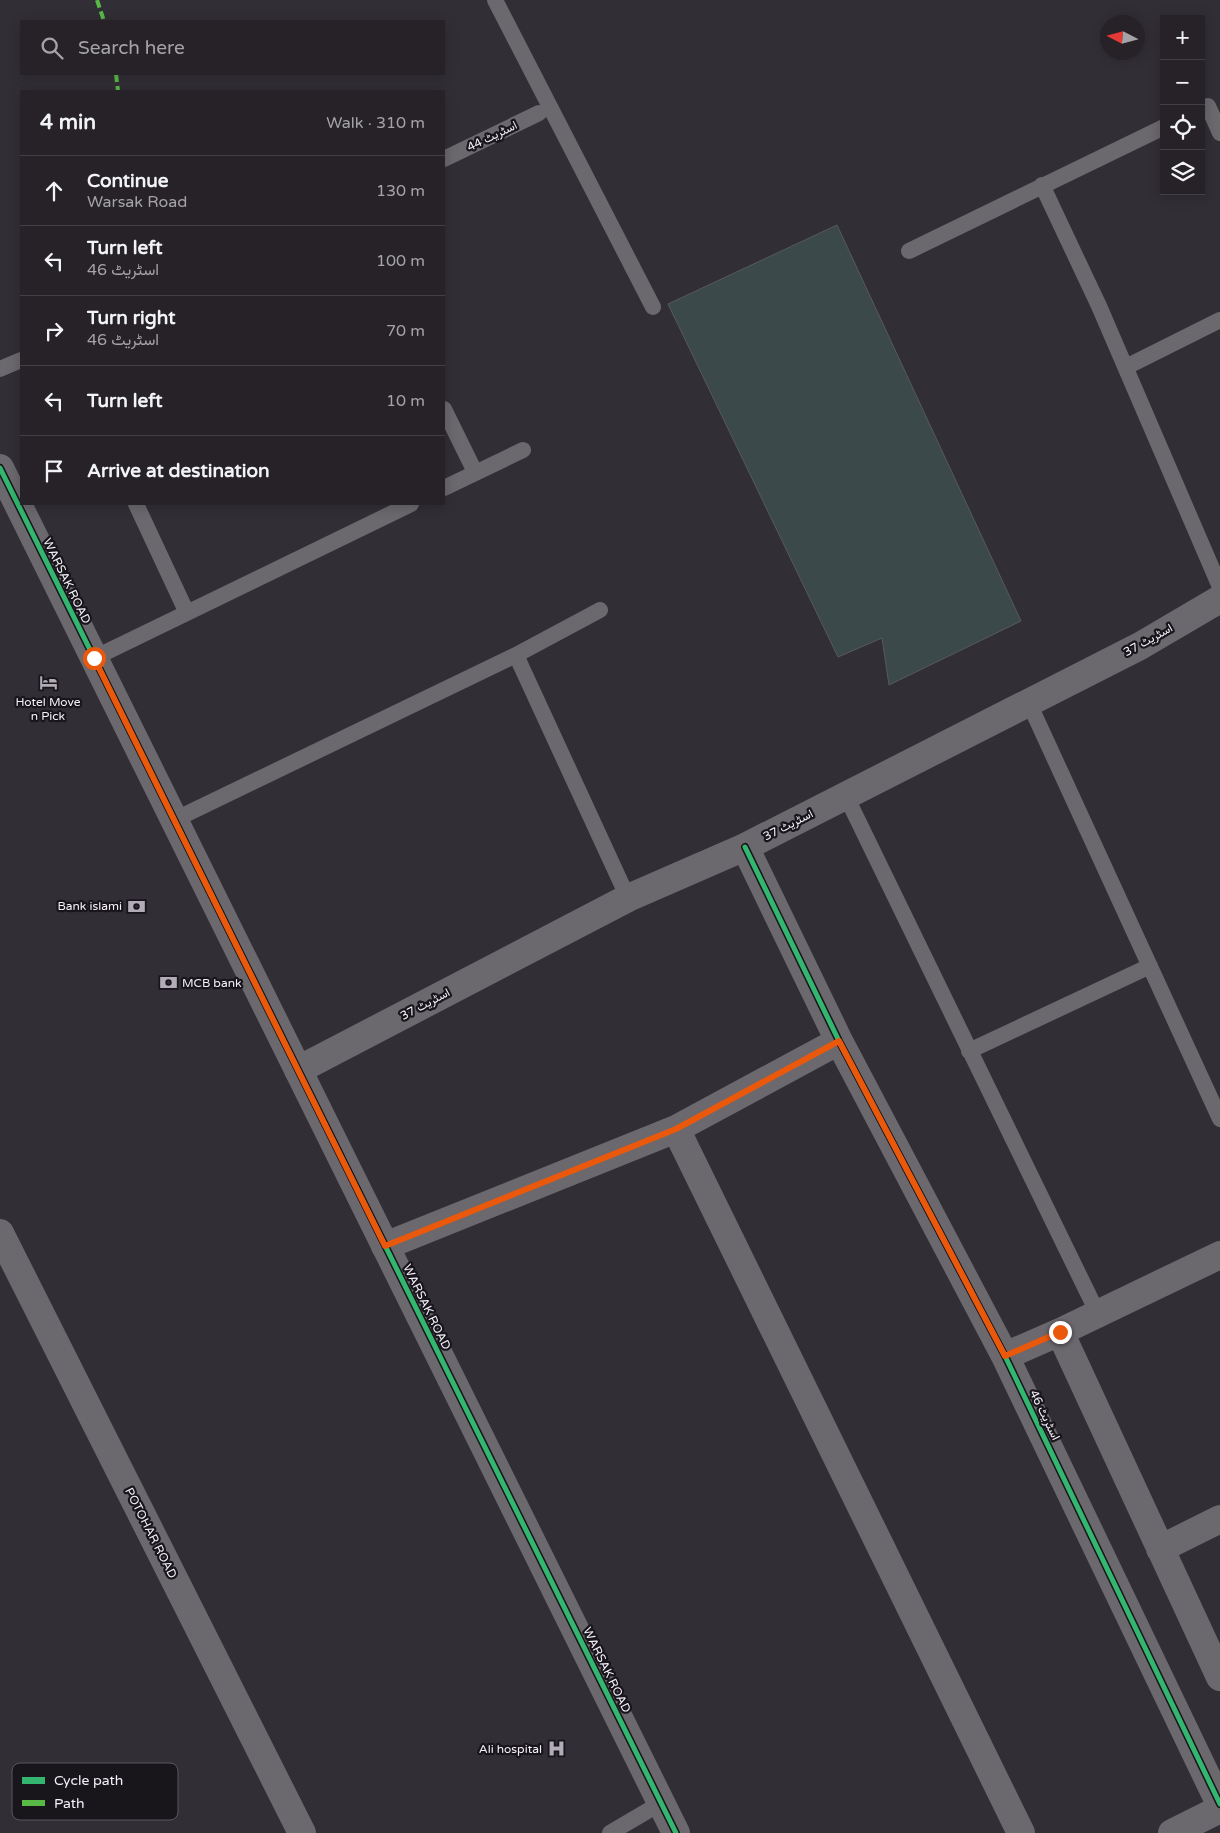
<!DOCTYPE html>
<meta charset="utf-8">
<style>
body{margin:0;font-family:"Varela Round",Vazirmatn,sans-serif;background:#322f34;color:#f1f3f6}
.controls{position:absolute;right:15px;top:15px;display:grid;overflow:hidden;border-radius:0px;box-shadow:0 2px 12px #0003}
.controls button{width:45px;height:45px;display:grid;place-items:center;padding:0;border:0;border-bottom:1px solid #423f45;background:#262228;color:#f1f3f6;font:25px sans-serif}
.compass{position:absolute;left:1100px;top:15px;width:45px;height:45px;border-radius:50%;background:#262228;box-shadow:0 2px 12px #0003;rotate:276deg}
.stop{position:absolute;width:15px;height:15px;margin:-11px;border:4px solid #ea580c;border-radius:50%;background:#fff}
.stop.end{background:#ea580c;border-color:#fff;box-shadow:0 1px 5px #0008}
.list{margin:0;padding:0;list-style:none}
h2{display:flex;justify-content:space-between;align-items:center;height:65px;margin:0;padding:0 20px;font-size:21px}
h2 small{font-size:16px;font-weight:400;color:#a4a4a8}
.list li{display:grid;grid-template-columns:32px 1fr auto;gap:15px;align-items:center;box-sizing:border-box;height:70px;padding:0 20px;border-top:1px solid #423f45}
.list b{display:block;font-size:19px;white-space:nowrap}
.list p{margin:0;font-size:16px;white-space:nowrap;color:#a4a4a8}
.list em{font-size:16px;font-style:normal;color:#a4a4a8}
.icon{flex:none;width:28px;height:28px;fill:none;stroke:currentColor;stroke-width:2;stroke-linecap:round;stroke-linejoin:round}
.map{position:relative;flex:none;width:1220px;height:1833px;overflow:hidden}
.search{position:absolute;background:#262228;box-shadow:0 2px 12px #0003;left:20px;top:20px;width:425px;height:55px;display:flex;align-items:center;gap:12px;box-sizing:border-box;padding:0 18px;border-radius:0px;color:#a4a4a8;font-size:19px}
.panel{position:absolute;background:#262228;box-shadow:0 2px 12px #0003;left:20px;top:90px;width:425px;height:415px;border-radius:0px}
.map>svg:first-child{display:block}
.building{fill:#3b494b;stroke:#575a5c}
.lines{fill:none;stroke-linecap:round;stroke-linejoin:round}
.service{stroke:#6b686e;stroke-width:16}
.minor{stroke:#6b686e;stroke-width:28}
.tertiary{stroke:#6b686e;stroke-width:28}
.quiet{stroke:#58b947;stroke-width:4;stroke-dasharray:8 4;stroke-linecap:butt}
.cycleway-casing{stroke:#18151b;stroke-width:8}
.cycleway{stroke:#33b770;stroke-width:5}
.route{stroke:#ea580c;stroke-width:6}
.labels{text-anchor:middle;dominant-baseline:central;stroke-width:4.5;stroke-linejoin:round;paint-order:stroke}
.street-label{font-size:12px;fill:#f5f0f9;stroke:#18151b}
.poi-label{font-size:12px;fill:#f5f0f9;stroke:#18151b;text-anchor:end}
.key{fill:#18151b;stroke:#5a575e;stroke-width:1}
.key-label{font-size:14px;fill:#f5f0f9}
</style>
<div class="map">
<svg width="1220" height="1833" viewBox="0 0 1220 1833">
<rect width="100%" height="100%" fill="#322e36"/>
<path class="building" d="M837,225L1021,621L889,685L882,638L838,657L668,304Z"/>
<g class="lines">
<path class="service" d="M495,0L653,307
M1208,106L1220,133
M444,159L539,113
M1042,185L1099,306L1220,587
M909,251L1164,127
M1126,367L1220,320
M0,369L21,360
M444,409L475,472
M444,488L523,450
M136,504L187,613
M516,655L628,898
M94,658L411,504
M1029,703L1220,1119
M846,796L1098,1314
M174,820L516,655L600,610
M969,1051L1150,966
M610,1833L661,1803"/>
<path class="minor" d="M745,847L839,1041L1005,1356L1220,1804
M298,1070L628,898L745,847L1140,646L1220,599
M676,1129L1021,1833
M385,1246L676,1129L839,1041
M1060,1332L1220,1677
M1005,1356L1060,1332L1220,1255
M1160,1549L1220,1519
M1172,1833L1220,1809"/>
<path class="tertiary" d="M0,468L676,1833
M0,1233L302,1833"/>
<path class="quiet" d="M97,0L104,21
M116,74L118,91"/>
<defs>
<path id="cycleway" d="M0,468L676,1833
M745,847L839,1041L1005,1356L1220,1804"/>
</defs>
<use href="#cycleway" class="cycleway-casing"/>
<use href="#cycleway" class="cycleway"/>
</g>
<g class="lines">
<path class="route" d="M94,658L385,1246L676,1129L839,1041L1005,1356L1060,1332"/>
</g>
<defs>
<symbol id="hotel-bare" viewBox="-9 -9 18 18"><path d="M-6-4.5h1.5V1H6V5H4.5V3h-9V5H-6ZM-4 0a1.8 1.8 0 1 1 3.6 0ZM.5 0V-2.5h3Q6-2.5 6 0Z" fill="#b1acb5" stroke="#18151b" stroke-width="2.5" paint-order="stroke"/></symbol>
<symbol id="bank-bare" viewBox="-9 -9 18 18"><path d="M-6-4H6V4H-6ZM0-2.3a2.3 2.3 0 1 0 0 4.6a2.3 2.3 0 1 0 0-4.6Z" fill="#b1acb5" stroke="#18151b" stroke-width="2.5" paint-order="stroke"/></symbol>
<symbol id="hospital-bare" viewBox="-9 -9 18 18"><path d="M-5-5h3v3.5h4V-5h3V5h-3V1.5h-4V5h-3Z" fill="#b1acb5" stroke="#18151b" stroke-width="2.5" paint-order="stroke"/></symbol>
</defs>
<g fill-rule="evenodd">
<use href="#hotel-bare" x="36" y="670" width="25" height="25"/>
<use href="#bank-bare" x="124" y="894" width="25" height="25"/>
<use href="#bank-bare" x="156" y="970" width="25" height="25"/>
<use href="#hospital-bare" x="544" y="1736" width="25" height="25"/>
</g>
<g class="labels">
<g class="street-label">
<text transform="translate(492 136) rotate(-26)">اسٹریٹ 44</text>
<text transform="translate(67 581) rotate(64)">WARSAK ROAD</text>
<text transform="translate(1148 640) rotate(-29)">اسٹریٹ 37</text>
<text transform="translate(788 825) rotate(-27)">اسٹریٹ 37</text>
<text transform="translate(425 1004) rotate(-28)">اسٹریٹ 37</text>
<text transform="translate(427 1307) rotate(64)">WARSAK ROAD</text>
<text transform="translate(1045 1415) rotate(64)">اسٹریٹ 46</text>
<text transform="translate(151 1533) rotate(63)">POTOHAR ROAD</text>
<text transform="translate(607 1670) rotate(64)">WARSAK ROAD</text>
</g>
<g class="poi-label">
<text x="48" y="702" text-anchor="middle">Hotel Move<tspan x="48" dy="14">n Pick</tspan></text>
<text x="122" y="906">Bank islami</text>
<text x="182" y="983" text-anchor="start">MCB bank</text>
<text x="542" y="1749">Ali hospital</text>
</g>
</g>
<rect x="12" y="1763" width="166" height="57" rx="8" class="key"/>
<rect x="22" y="1777" width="23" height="7" fill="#33b770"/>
<rect x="22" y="1800" width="23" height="6" fill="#58b947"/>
<g class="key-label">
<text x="54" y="1785">Cycle path</text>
<text x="54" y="1808">Path</text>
</g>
</svg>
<div class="controls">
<button>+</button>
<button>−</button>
<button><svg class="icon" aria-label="locate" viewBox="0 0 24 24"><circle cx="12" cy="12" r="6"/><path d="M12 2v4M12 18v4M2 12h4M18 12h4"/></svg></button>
<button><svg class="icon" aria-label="layers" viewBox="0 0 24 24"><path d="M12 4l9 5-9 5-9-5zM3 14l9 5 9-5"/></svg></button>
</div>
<svg class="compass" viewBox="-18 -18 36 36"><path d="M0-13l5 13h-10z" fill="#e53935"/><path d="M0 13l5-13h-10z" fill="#a4a4a8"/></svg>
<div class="stop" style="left:94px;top:658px"></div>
<div class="stop end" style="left:1060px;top:1332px"></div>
<div class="search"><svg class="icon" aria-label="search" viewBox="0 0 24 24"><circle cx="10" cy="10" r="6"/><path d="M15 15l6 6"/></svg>Search here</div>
<section class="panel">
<h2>4 min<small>Walk · 310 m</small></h2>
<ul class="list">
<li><svg class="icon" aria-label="ahead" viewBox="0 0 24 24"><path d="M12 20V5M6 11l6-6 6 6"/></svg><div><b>Continue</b><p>Warsak Road</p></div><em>130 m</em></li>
<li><svg class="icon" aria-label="left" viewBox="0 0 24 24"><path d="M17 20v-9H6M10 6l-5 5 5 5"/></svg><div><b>Turn left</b><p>اسٹریٹ 46</p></div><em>100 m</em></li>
<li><svg class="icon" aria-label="right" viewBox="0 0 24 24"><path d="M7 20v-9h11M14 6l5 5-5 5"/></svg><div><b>Turn right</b><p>اسٹریٹ 46</p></div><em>70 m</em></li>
<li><svg class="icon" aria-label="left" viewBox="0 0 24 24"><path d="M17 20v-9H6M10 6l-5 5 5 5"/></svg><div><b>Turn left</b></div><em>10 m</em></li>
<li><svg class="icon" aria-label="arrive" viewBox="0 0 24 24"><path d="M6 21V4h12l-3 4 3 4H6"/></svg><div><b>Arrive at destination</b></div></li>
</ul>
</section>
</div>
